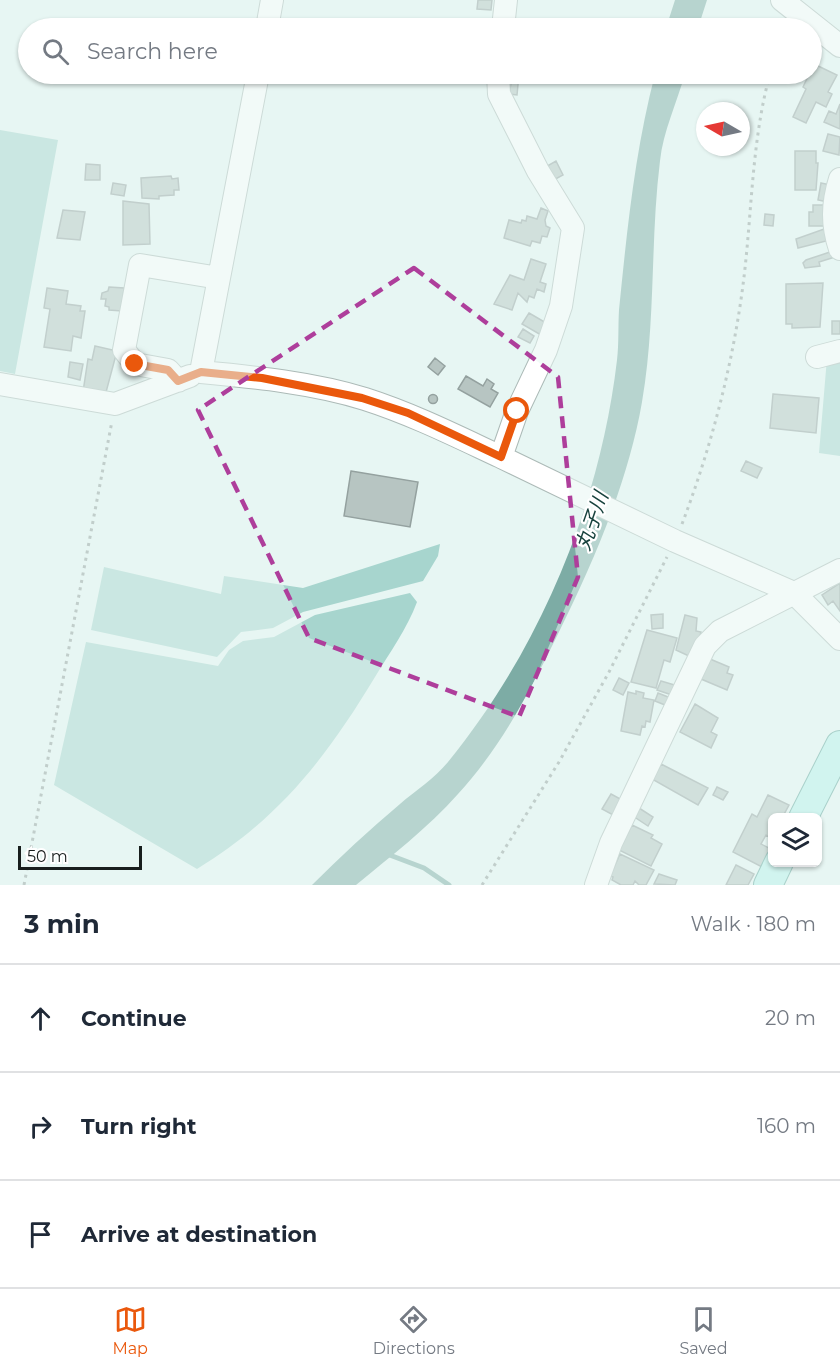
<!DOCTYPE html>
<meta charset="utf-8">
<style>
body{margin:0;font-family:Montserrat,"Noto Sans JP",sans-serif;background:#f2f2f3;color:#1f2937}
.controls{position:absolute;right:18px;bottom:18px;display:grid;overflow:hidden;border-radius:9px;box-shadow:0 2px 4px #0004}
.controls button{width:54px;height:54px;display:grid;place-items:center;padding:0;border:0;border-bottom:2px solid #e0e1e3;background:#fff;color:#1f2937;font:30px sans-serif}
.compass{position:absolute;left:696px;top:102px;width:54px;height:54px;border-radius:50%;background:#fff;box-shadow:0 2px 4px #0004;rotate:279deg}
.scale{position:absolute;left:18px;bottom:15px;width:124px;box-sizing:border-box;padding-left:6px;border:3px solid #181e1d;border-top:0;font-size:16px;line-height:21px;white-space:nowrap;color:#181e1d;-webkit-text-stroke:4px #fff;paint-order:stroke}
.stop{position:absolute;width:18px;height:18px;margin:-14px;border:4px solid #ea580c;border-radius:50%;background:#fff}
.stop.end{background:#ea580c;border-color:#fff;box-shadow:0 2px 6px #0008}
.list{margin:0;padding:0;list-style:none}
h2{display:flex;justify-content:space-between;align-items:center;height:78px;margin:0;padding:0 24px;font-size:26px}
h2 small{font-size:20px;font-weight:400;color:#747a83}
.list li{display:grid;grid-template-columns:39px 1fr auto;gap:18px;align-items:center;box-sizing:border-box;height:108px;padding:0 24px;border-top:2px solid #e0e1e3}
.list b{display:block;font-size:22px;white-space:nowrap}
.list em{font-size:20px;font-style:normal;color:#747a83}
.icon{flex:none;width:33px;height:33px;fill:none;stroke:currentColor;stroke-width:2;stroke-linecap:round;stroke-linejoin:round}
.map{position:relative;flex:none;width:840px;height:885px;overflow:hidden}
.search{position:absolute;background:#fff;box-shadow:0 2px 4px #0004;left:18px;right:18px;top:18px;height:66px;display:flex;align-items:center;gap:15px;box-sizing:border-box;padding:0 21px;border-radius:33px;color:#747a83;font-size:22px}
.sheet{height:402px;background:#fff}
nav{display:flex;justify-content:space-around;align-items:center;box-sizing:border-box;height:84px;border-top:2px solid #e0e1e3;background:#fff;font-size:16px;color:#747a83}
nav a{display:grid;justify-items:center;gap:3px}
nav .on{color:#ea580c}
.map>svg:first-child{display:block}
.green{fill:#a7d5ce}
.water{fill:#7daca5}
.lines{fill:none;stroke-linecap:round;stroke-linejoin:round}
.stream{stroke:#7daca5;stroke-width:5}
.building{fill:#b7c5c2;stroke:#94a19f;stroke-width:1.5}
.minor-casing{stroke:#acbab7;stroke-width:24}
.major-casing{stroke:#5ea39a;stroke-width:30}
.path{stroke:#939e9c;stroke-width:3;stroke-dasharray:3 4.5;stroke-linecap:butt}
.minor{stroke:#fff;stroke-width:22}
.major{stroke:#b5f2eb;stroke-width:28}
.route{stroke:#ea580c;stroke-width:8}
.marked{fill:none;stroke:#ae3e9b;stroke-width:4.5;stroke-dasharray:12 8;stroke-linejoin:round}
.labels{text-anchor:middle;dominant-baseline:central;stroke-width:4.5;stroke-linejoin:round;paint-order:stroke}
.water-label{font-size:20px;font-style:italic;fill:#18433e;stroke:#fff}
</style>
<div class="map">
<svg width="840" height="885" viewBox="0 0 840 885">
<rect width="100%" height="100%" fill="#e7f6f3"/>
<path class="green" d="M0,130L58,140L15,374L0,371Z
M827,358H840V456L819,453Z
M440,544L438,556L423,581L303,612L273,628L241,632L217,657L91,630L104,567L221,594L224,576L303,588Z
M410,593L417,602C407,629 390,652 375,677C326,758 279,819 197,869L54,785L86,642L218,666L229,650L243,641L274,637L315,615Z"/>
<path class="water" d="M675,0H707L698,28H666Z
M655,74H685C677,102 663,132 660,161C650,241 656,322 642,402C628,483 593,563 557,636C529,693 501,747 458,794C428,828 391,856 356,885H312C340,857 369,830 400,804C415,791 435,778 448,762C540,649 600,505 617,360C619,344 618,326 619,310C627,230 635,151 655,74Z"/>
<g class="lines">
<path class="stream" d="M387,854L424,868L449,885"/>
</g>
<path class="building" d="M478,0H492L491,10L477,9Z
M814,64L837,75L828,92L832,94L826,107L816,102L806,123L793,117L806,89L803,87Z
M507,74H519L517,95L509,94L511,84L506,83Z
M840,104V129L824,122L829,111L836,114Z
M828,134L840,137L839,155L823,151Z
M795,151H816V163H818L816,190H795Z
M556,161L563,175L550,182L542,169Z
M86,164L100,165V180H85Z
M171,176L172,179L178,178L179,190H174V195L159,196V199L142,198L141,178Z
M113,183L126,185L124,196L111,194Z
M821,183L831,185L828,202L818,200Z
M123,201L149,204L150,244L123,245Z
M813,205H828L824,226H809V212H813Z
M541,208L548,211L545,220L546,226L550,228L547,237L542,236L540,243L532,241L530,246L504,238L509,220L521,223L522,220L526,221L527,216L537,219Z
M63,210L85,212L80,240L57,238Z
M765,214L774,215L773,226L764,225Z
M827,228L830,240L798,248L796,239Z
M833,251L835,257L819,262L820,266L805,268L803,263L806,260Z
M531,259L546,264L540,282L546,284L544,292L537,289L534,298L529,296L527,302L518,293L512,310L494,304L510,275L524,280Z
M823,283L820,327L792,328V324H786V284Z
M109,287L124,288L122,311L109,310V307L105,306L106,299H101L102,293L108,291Z
M47,288L68,291L66,304L81,306L80,311H85L81,338L73,336L71,351L44,347L50,309L44,308Z
M529,313L548,324L541,335L522,324Z
M832,321H840V334H832Z
M523,329L534,336L530,343L518,337Z
M95,346L117,351L105,396L83,392L88,359L92,360Z
M435,358L445,366L438,375L428,367Z
M70,362L83,364L80,380L68,377Z
M466,376L483,386L487,379L494,384L491,389L498,393L490,407L458,389Z
M773,394L819,398L816,433L770,428Z
M428.5 399a4.5 4.5 0 1 1 9 0a4.5 4.5 0 1 1-9 0Z
M746,461L762,468L757,478L741,471Z
M351,471L418,482L410,527L344,516Z
M840,583V611L833,601L828,605L822,595Z
M663,614V628L652,629L651,615Z
M685,615L697,618L696,631L701,632L695,656L691,657L676,650Z
M647,630L677,638L670,662L664,660L656,688L631,682Z
M710,659L729,667L727,673L733,675L727,690L701,679Z
M619,678L629,683L623,695L613,690Z
M661,681L678,686L675,696L657,690Z
M636,691L644,693L643,698L654,700L650,722L646,721L645,727L642,726L640,735L621,731L628,692L636,694Z
M658,693L673,699L670,707L655,701Z
M695,704L718,718L711,732L717,735L711,748L680,732Z
M661,764L708,788L698,805L652,779Z
M717,787L728,792L723,800L713,795Z
M611,794L624,801L615,816L602,809Z
M768,795L789,805L782,818H772V832L770,838L766,835L761,844L771,849L762,867L733,852L752,814L757,817Z
M639,808L653,817L648,826L633,816Z
M632,825L653,835L651,838L662,844L651,866L619,850Z
M620,854L654,870L646,885H639L635,881L633,885H621L612,880L613,877L610,876Z
M736,865L754,874L748,885H726Z
M659,874L677,880L675,885L654,884Z"/>
<g class="lines">
<defs>
<path id="minor" d="M782,0L840,46
M267,28L272,0
M503,28L506,0
M258,74L201,372C254,377 314,383 365,399C412,414 456,436 501,457L517,411L546,350L561,306L573,228L538,171L499,94L498,74
M840,179C832,204 832,225 840,249
M817,357L840,351
M178,381L168,370L135,364L124,350L140,265L219,278
M0,384L115,404L190,376
M501,457L675,541L794,593L840,639
M596,885L611,843L705,646L720,631L840,570"/>
<path id="major" d="M803,818L840,745
M768,885L779,862"/>
</defs>
<use href="#minor" class="minor-casing"/>
<use href="#major" class="major-casing"/>
<path class="path" d="M682,524C712,445 734,360 744,277C752,210 752,139 770,74
M24,885L112,421
M482,885L559,762L609,672L667,557"/>
<use href="#minor" class="minor"/>
<use href="#major" class="major"/>
</g>
<g class="lines">
<path class="route" d="M135,364L168,370L178,381L201,372L262,378L362,398L408,413L501,457L517,411"/>
</g>
<path d="M0 0H840V885H0ZM414,268L558,377L578,577L519,717L309,638L198,410Z" fill="#e7f6f3" fill-opacity=".55" fill-rule="evenodd"/>
<path class="marked" d="M414,268L558,377L578,577L519,717L309,638L198,410Z"/>
<g class="labels">
<g class="water-label">
<text transform="translate(592 521) rotate(-71)">丸子川</text>
</g>
</g>
</svg>
<div class="controls">
<button><svg class="icon" aria-label="layers" viewBox="0 0 24 24"><path d="M12 4l9 5-9 5-9-5zM3 14l9 5 9-5"/></svg></button>
</div>
<svg class="compass" viewBox="-18 -18 36 36"><path d="M0-13l5 13h-10z" fill="#e53935"/><path d="M0 13l5-13h-10z" fill="#747a83"/></svg>
<div class="scale">50 m</div>
<div class="stop" style="left:517px;top:411px"></div>
<div class="stop end" style="left:135px;top:364px"></div>
<div class="search"><svg class="icon" aria-label="search" viewBox="0 0 24 24"><circle cx="10" cy="10" r="6"/><path d="M15 15l6 6"/></svg>Search here</div>
</div>
<section class="sheet">
<h2>3 min<small>Walk · 180 m</small></h2>
<ul class="list">
<li><svg class="icon" aria-label="ahead" viewBox="0 0 24 24"><path d="M12 20V5M6 11l6-6 6 6"/></svg><div><b>Continue</b></div><em>20 m</em></li>
<li><svg class="icon" aria-label="right" viewBox="0 0 24 24"><path d="M7 20v-9h11M14 6l5 5-5 5"/></svg><div><b>Turn right</b></div><em>160 m</em></li>
<li><svg class="icon" aria-label="arrive" viewBox="0 0 24 24"><path d="M6 21V4h12l-3 4 3 4H6"/></svg><div><b>Arrive at destination</b></div></li>
</ul>
</section>
<nav>
<a class="on"><svg class="icon" aria-label="map" viewBox="0 0 24 24"><path d="M3 6l6-2 6 2 6-2v14l-6 2-6-2-6 2zM9 4v14M15 6v14"/></svg>Map</a>
<a><svg class="icon" aria-label="directions" viewBox="0 0 24 24"><path d="M12 3l9 9-9 9-9-9zM9 14v-3h6M13 9l2 2-2 2"/></svg>Directions</a>
<a><svg class="icon" aria-label="saved" viewBox="0 0 24 24"><path d="M7 4h10v16l-5-4-5 4z"/></svg>Saved</a>
</nav>
